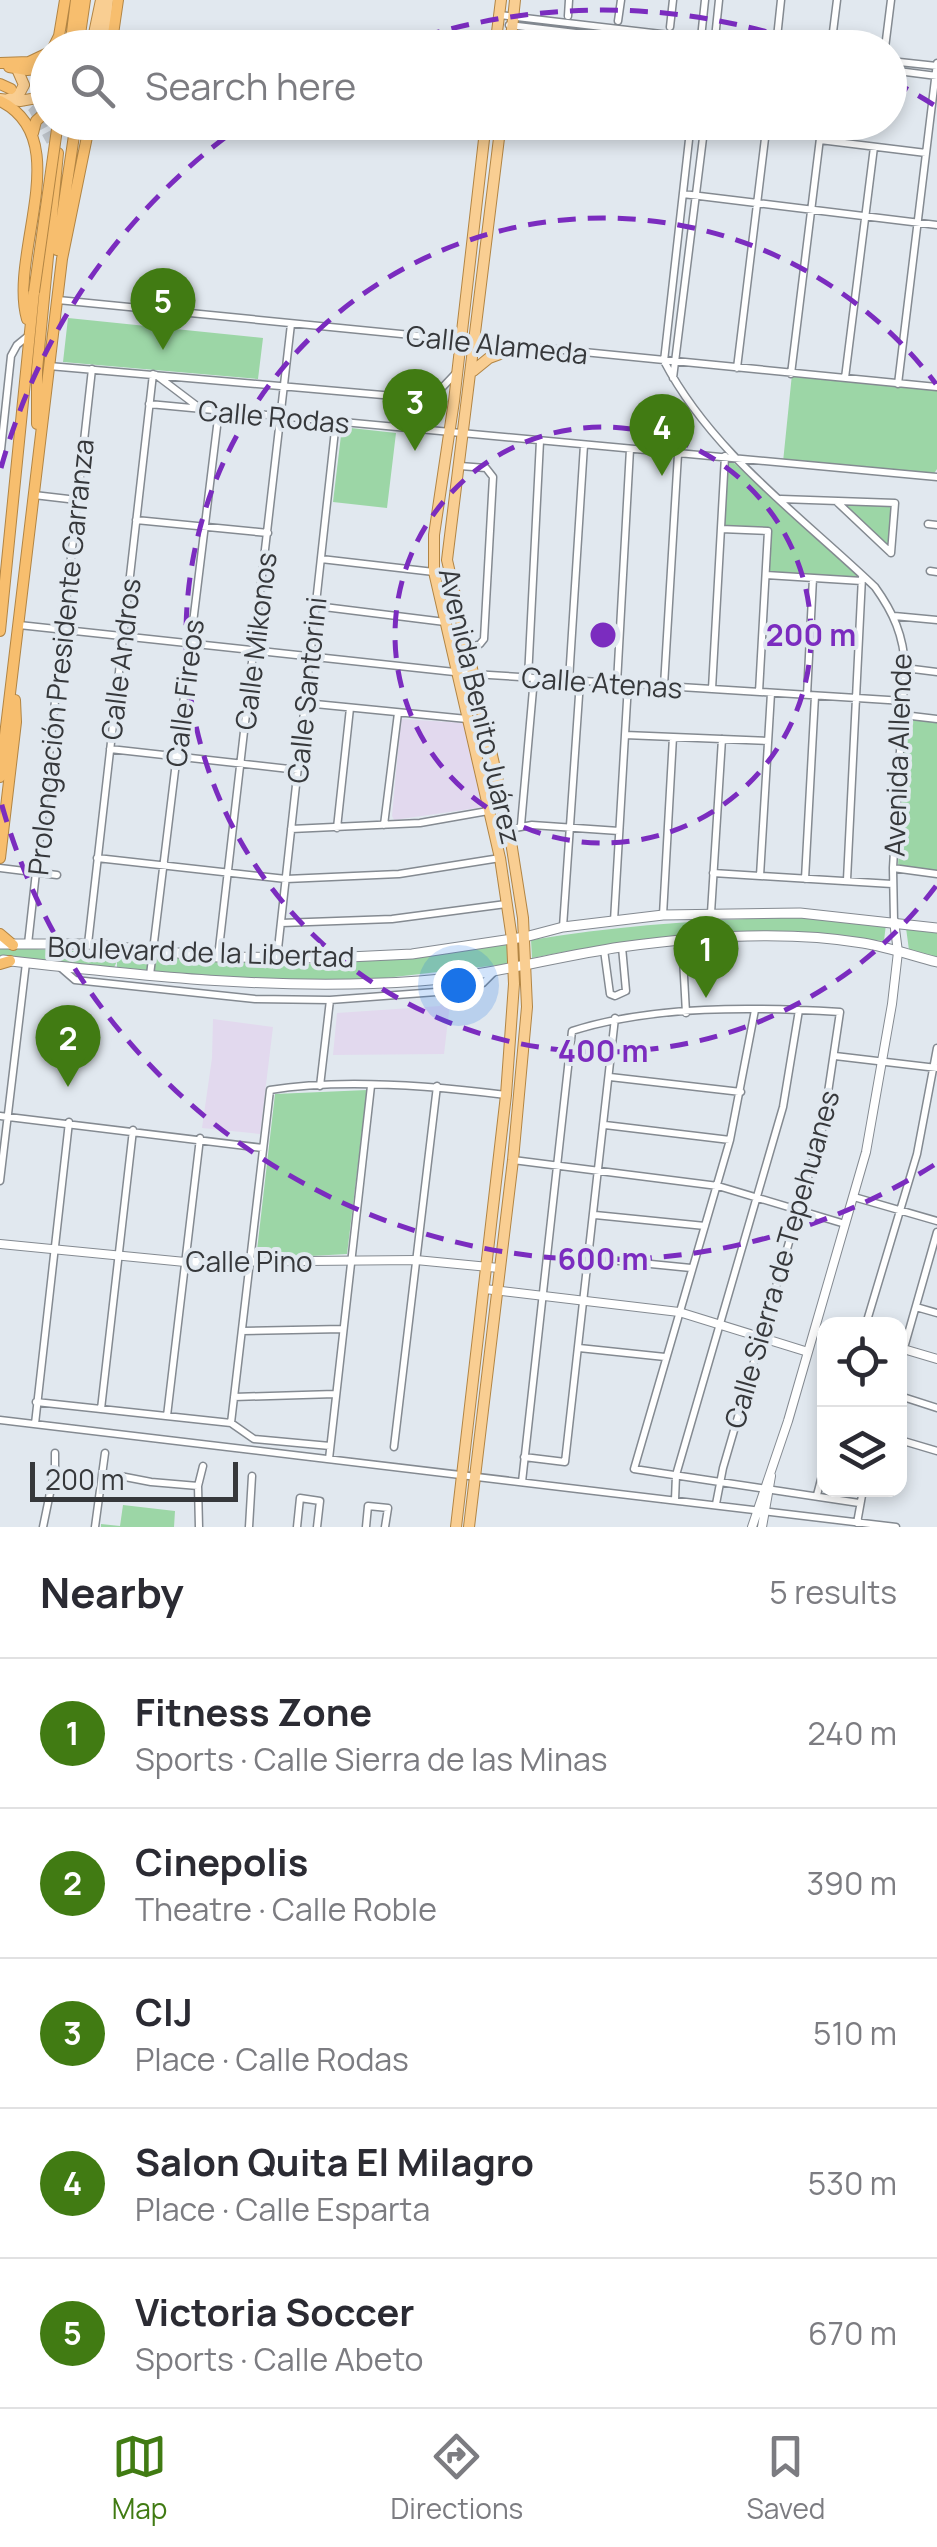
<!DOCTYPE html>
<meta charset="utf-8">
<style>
body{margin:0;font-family:Manrope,sans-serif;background:#f2f2f3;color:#2b2b33}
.controls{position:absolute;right:30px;bottom:30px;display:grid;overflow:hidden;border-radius:20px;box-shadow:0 5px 15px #0003}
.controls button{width:90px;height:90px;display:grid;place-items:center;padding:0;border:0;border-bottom:2px solid #e1e1e2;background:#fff;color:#2b2b33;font:50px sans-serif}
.scale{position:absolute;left:30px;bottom:25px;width:208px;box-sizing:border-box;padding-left:10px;border:5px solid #36383b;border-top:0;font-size:28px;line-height:35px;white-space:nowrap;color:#36383b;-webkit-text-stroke:8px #e1e8ef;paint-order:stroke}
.you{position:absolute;left:458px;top:985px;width:35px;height:35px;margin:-25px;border:8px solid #fff;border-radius:50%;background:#1a73e8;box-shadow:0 0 0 15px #1a73e833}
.badge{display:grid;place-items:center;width:65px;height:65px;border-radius:50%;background:#417b13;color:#fff;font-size:32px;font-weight:700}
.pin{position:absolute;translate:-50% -82px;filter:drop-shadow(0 2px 5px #0008)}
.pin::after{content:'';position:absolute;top:52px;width:35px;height:30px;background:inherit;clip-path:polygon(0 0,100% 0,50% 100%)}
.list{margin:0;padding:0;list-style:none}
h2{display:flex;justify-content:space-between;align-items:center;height:130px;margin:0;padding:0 40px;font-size:42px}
h2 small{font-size:32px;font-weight:400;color:#7c7c81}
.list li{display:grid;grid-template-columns:65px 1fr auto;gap:30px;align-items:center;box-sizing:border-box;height:150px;padding:0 40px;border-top:2px solid #e1e1e2}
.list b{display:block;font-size:38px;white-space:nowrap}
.list p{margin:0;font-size:32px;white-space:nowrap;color:#7c7c81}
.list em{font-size:32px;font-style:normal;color:#7c7c81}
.icon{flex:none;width:55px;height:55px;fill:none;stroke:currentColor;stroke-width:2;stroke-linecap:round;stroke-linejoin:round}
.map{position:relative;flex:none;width:937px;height:1527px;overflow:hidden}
.search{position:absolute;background:#fff;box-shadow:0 5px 15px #0003;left:30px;right:30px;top:30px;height:110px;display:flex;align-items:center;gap:25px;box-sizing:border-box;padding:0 35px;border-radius:55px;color:#7c7c81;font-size:38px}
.sheet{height:880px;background:#fff}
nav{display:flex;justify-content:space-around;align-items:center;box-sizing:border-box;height:140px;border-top:2px solid #e1e1e2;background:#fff;font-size:28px;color:#7c7c81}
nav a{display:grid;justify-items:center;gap:5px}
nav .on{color:#417b13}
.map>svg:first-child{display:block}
.education{fill:#e2d9ee}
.green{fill:#9cd6a6}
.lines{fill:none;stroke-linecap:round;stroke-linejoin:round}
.trunk-tunnel{stroke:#bfc5cb;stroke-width:10;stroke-dasharray:10 5;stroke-linecap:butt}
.minor-casing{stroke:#848a91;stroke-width:9}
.tertiary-casing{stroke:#848a91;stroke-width:10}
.secondary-casing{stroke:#848a91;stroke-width:11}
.primary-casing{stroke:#b28544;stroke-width:12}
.trunk-casing{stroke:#b28544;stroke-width:12}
.minor{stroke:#fff;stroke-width:6}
.tertiary{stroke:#fff;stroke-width:8}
.secondary{stroke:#fff;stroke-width:9}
.primary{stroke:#f9ce92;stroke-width:10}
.trunk{stroke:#f7be6e;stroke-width:10}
.trunk-bridge-casing{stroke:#b28544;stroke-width:12;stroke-linecap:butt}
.trunk-bridge{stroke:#f7be6e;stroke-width:10}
.ring{fill:none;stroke:#7b2cbf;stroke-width:5;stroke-dasharray:18 12}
.labels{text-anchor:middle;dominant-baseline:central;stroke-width:8;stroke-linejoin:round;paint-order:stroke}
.street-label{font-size:28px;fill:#36383b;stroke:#e1e8ef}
.centre{fill:#7b2cbf;stroke:#e1e8ef;stroke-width:5}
.ring-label{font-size:30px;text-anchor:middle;font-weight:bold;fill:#7b2cbf;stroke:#e1e8ef;stroke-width:8;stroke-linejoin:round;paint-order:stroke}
</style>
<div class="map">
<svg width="937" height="1527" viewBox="0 0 937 1527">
<rect width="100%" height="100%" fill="#e1e8ef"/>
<path class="education" d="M401,719L465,723L484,807L394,820L392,816Z
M441,1003H450L444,1054L333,1055L337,1013L440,1006Z
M213,1019L273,1027L260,1134L202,1128L212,1058Z"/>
<path class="green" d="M68,318L263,338L258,379L63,362Z
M792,374L937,388V469L933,475L783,462Z
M342,427L396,433L387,508L333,502Z
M727,460L733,462L859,577L765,575V529L723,526Z
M837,501L894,504L890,551Z
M905,718L937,721V872L898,866Z
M828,917L886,924L884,941C766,929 648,934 532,958L531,940C630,924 727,918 828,917Z
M906,928L937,933V958L909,950Z
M507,944L508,964L350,982L221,978L117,967V961L113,970L0,957V947L306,964L405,958Z
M367,1090L347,1254L256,1259L275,1094Z
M123,1505L175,1511L174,1527H101V1524L120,1526Z"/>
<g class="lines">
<path class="trunk-tunnel" d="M21,96L33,108L55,148"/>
<defs>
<path id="minor" d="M500,15L781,48
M568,16L569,0
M618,21L621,0
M509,25L701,48
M670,27L673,0
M701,38L705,0
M776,47L781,0
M714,48L719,0
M831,48L837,0
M885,48L891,0
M890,61L937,66
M890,70L937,76
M691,122L664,361C712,453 801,516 875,587C893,612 904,636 905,668L893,868L894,921
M820,140L926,153
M683,194L937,225
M58,300L937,387
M49,366L417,398L438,392L456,373
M737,368L767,122
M791,374L822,122
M156,375L197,406
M673,378L705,122
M845,378L874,147
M898,384L937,63
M149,404L937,477
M0,459L11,356L17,345L28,336
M460,466L486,468L493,477L484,639L480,644L467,649
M34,495L77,500
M781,499L895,503L891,553
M837,502L890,552
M136,520L268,533
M928,524L937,525
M721,529L768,531L759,692
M321,559L434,572
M930,571L937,572
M766,575L862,581
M316,606L445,622
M894,616L937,620
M19,625L473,674L904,701
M905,668L937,672
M528,678L540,441
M569,680L584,445
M617,683L630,449
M664,686L678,454
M712,689L725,456
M807,695L813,578
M305,703L467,719
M903,715L937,719
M625,735L768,741
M110,749L298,770
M384,825L398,713
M521,825L534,678
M337,828L350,708
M291,829L420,823L488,811
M509,829L532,825L619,831
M97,858L286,879L399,874L500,858
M0,868L57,875
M893,868L937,874
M713,873L892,884
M760,876L771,693
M805,879L815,696
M847,880L862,577
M711,913L722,739
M663,915L673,737
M614,921L628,684
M281,923L392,919L506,904
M563,927L580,681
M682,940L686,1013
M28,944L92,369
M88,944L153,374
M604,950L610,994L615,996L626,991L622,947
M218,957L291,324
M277,958L336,421
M60,967L75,980L255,999L330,1000L463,990L483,983L494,972
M150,975L219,410
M755,1010L730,1140L634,1469L859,1503
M835,1056L937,1068
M610,1077L741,1092
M320,1086L330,1000
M0,1116L263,1148
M605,1125L730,1140
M513,1160L718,1186L845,1224
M0,1181L26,963
M854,1197L937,1221
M595,1215L705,1226
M590,1258L691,1268
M916,1307L937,1313
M866,1324L917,1154L937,1048
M242,1331L343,1329
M579,1348L665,1357
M900,1362L937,1232
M900,1396L937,1408
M234,1397L335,1394
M36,1402L231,1423L254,1439L330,1446
M101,1409L133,1130
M167,1416L200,1138
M0,1420L896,1527
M231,1423L270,1090C342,1078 435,1086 506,1095
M35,1424L69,1122
M900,1440L937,1451
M394,1447L437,1086
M524,1457L565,1462L615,1018
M329,1459L371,1086
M102,1478L120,1476L151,1482L198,1486
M522,1482L572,1031C653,1005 755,1007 840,1012L823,1126L723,1468L716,1504
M817,1495L824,1468
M675,1500L676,1475L783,1107L799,1010
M857,1523L863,1490
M43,1527L55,1469V1453
M95,1527L105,1453
M199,1527L198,1486L203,1466
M249,1527L252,1476
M297,1527L300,1498L320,1501L317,1527
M366,1527L368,1506L388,1508L385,1527"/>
<path id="tertiary" d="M0,1244L185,1262L416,1260L499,1268
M485,1289L679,1312L808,1352
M900,1348L937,1359
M752,1527L788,1421L866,1152L892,1004L898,952L894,921
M762,1527L771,1476"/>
<path id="secondary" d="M0,944H88L218,957L328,958L412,954L525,937L563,927L663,915L800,913L937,928
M3,960C142,976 279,991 419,981C488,976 553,957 621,947C699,936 786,930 863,943C888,947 913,956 937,962"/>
<path id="primary" d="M91,48L101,0
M103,48L108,0
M495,48L501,0
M510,48L515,0
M0,99L20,101L48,96
M8,99L18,96L24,85L17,69
M473,371L489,358L522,346
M456,1527L506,1095L514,984L512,939L500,858L434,572V535L454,401L486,122
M469,1527L513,1160L527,1007L523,918L509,829L447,560L501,122"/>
<path id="trunk" d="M53,48L59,36L65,0
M70,48L76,0
M78,48L85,0
M111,48L118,0
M0,63L29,62L48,53
M9,67L27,70L48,68
M0,84L11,89
M0,101C77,139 8,253 27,319
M33,133L36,121L48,110
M57,250L76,122
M37,424V370L58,153
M0,631L34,292
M0,777L62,259L90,122
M0,858L16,722L15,700
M0,934L13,945
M0,964L10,961"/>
</defs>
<use href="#minor" class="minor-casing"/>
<use href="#tertiary" class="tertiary-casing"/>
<use href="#secondary" class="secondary-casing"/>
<use href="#primary" class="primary-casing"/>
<use href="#trunk" class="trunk-casing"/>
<use href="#minor" class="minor"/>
<use href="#tertiary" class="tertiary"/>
<use href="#secondary" class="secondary"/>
<use href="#primary" class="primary"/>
<use href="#trunk" class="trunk"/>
<defs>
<path id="trunk-bridge" d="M34,292L58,122"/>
</defs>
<use href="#trunk-bridge" class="trunk-bridge-casing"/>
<use href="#trunk-bridge" class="trunk-bridge"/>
</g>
<g class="ring">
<circle cx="603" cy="635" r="208"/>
<path d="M936 886A417 417 0 1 1 936 384"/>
<path d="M934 1165A625 625 0 0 1 1 802M1 468A625 625 0 0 1 245 123M394 46A625 625 0 0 1 812 46M892 81A625 625 0 0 1 934 105"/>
</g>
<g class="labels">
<g class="street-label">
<text transform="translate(497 344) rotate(6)">Calle Alameda</text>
<text transform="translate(274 416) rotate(5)">Calle Rodas</text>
<text transform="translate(255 641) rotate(-83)">Calle Mikonos</text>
<text transform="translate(60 657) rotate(-84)">Prolongación Presidente Carranza</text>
<text transform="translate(120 659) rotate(-83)">Calle Andros</text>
<text transform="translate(602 682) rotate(4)">Calle Atenas</text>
<text transform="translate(306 690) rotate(-84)">Calle Santorini</text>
<text transform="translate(184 693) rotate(-83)">Calle Fireos</text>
<text transform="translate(481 706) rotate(77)">Avenida Benito Juárez</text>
<text transform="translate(897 755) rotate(-88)">Avenida Allende</text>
<text transform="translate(201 951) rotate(2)">Boulevard de la Libertad</text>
<text transform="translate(781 1259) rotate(-74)">Calle Sierra de Tepehuanes</text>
<text x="249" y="1261">Calle Pino</text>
</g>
</g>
<circle cx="603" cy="635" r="15" class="centre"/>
<g class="ring-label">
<text x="811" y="646">200 m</text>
<text x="603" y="1062">400 m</text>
<text x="603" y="1270">600 m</text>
</g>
</svg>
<div class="controls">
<button><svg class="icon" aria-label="locate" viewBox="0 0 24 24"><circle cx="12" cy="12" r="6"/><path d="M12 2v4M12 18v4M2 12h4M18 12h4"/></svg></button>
<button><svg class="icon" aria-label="layers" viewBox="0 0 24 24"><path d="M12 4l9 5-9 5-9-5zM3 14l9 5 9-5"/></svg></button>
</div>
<div class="scale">200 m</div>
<div class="you"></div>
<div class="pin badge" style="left:706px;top:998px">1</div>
<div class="pin badge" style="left:68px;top:1087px">2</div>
<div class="pin badge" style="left:415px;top:451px">3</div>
<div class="pin badge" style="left:662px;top:476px">4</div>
<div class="pin badge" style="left:163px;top:350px">5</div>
<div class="search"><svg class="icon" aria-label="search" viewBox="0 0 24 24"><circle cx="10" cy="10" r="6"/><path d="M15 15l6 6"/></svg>Search here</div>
</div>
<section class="sheet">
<h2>Nearby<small>5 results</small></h2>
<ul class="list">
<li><span class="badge">1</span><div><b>Fitness Zone</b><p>Sports · Calle Sierra de las Minas</p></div><em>240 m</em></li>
<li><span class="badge">2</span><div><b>Cinepolis</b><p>Theatre · Calle Roble</p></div><em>390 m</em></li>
<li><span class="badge">3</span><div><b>CIJ</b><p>Place · Calle Rodas</p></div><em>510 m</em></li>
<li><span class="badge">4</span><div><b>Salon Quita El Milagro</b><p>Place · Calle Esparta</p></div><em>530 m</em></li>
<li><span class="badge">5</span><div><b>Victoria Soccer</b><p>Sports · Calle Abeto</p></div><em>670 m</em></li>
</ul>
</section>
<nav>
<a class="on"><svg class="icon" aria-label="map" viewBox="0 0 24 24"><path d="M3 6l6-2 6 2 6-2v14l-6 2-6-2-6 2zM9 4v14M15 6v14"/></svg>Map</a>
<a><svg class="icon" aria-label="directions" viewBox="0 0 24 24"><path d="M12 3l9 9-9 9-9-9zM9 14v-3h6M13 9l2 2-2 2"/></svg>Directions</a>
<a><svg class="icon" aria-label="saved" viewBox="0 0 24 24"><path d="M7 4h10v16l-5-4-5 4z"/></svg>Saved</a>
</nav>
